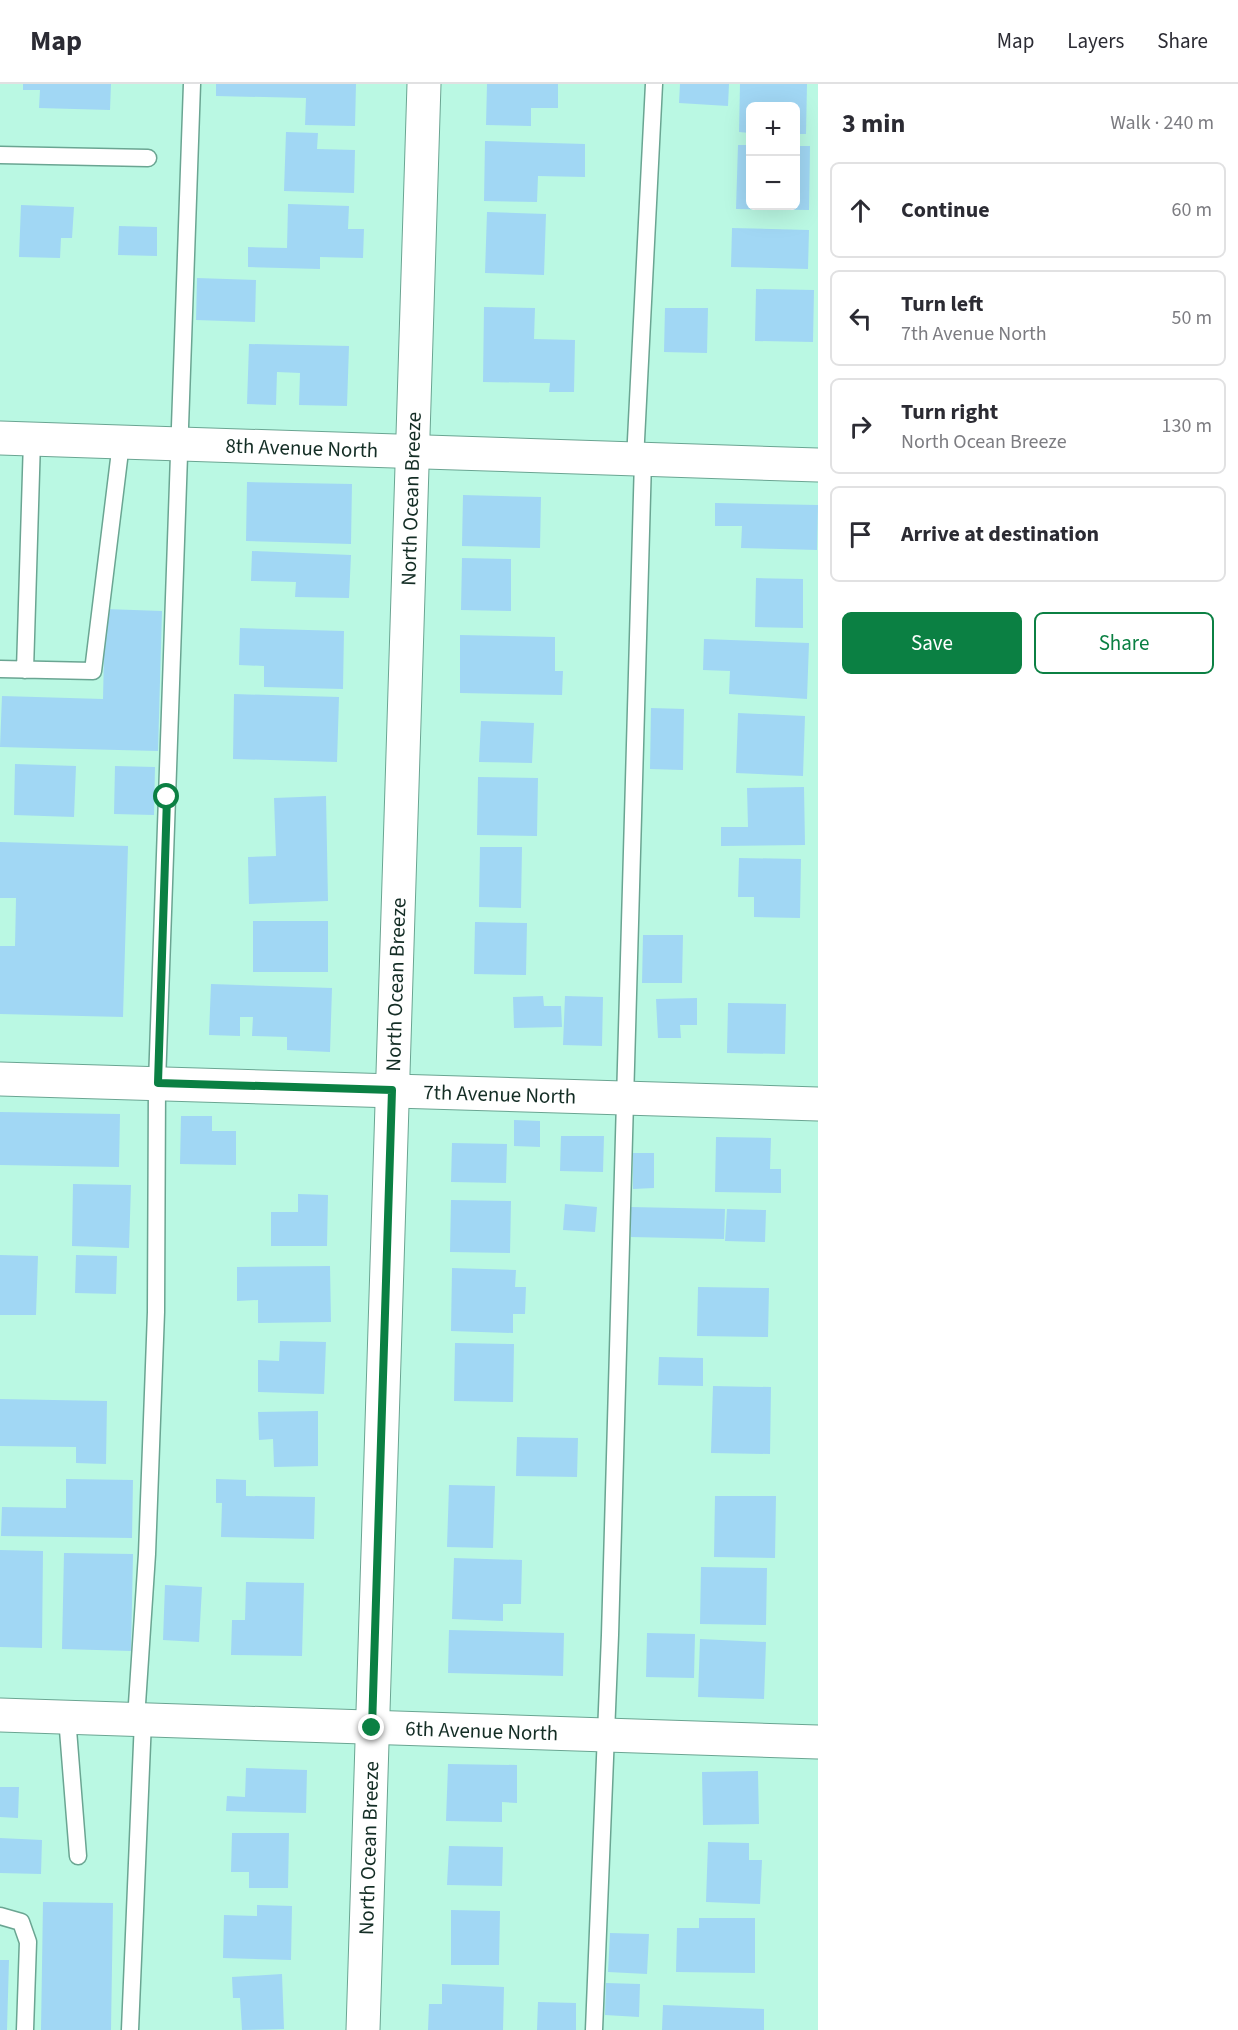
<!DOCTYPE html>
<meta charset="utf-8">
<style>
body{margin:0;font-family:"Source Sans 3",sans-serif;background:#f7f7f7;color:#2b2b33}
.controls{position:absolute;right:18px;top:18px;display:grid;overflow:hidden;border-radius:9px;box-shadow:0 6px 24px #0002}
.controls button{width:54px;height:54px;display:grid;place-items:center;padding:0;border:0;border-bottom:2px solid #e1e1e2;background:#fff;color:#2b2b33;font:30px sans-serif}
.stop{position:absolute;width:18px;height:18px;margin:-14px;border:4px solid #0b8043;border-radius:50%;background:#fff}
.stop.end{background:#0b8043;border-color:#fff;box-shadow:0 2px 6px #0008}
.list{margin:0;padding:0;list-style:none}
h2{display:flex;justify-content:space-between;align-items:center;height:78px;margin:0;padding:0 24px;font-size:26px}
h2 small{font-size:20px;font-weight:400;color:#7c7c81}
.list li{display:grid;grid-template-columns:39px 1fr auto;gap:18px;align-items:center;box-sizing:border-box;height:96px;margin:0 12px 12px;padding:0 12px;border:2px solid #e1e1e2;border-radius:9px}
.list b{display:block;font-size:22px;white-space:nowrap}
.list p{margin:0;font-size:20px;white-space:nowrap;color:#7c7c81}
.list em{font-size:20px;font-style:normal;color:#7c7c81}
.actions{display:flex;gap:12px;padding:18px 24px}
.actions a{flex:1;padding:14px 0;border:2px solid #0b8043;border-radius:9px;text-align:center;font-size:21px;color:#0b8043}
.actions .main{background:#0b8043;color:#fff}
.icon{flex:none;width:33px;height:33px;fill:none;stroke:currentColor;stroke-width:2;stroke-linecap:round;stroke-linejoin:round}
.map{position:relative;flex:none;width:818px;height:1946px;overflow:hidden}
header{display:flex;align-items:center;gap:36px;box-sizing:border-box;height:84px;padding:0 30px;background:#fff;border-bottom:2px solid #e1e1e2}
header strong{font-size:28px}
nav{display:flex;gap:33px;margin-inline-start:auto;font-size:21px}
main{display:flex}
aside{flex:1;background:#fff}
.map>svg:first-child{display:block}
.building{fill:#a1d7f4}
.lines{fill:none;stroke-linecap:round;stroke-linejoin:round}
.lane-casing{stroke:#6aa592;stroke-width:19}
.street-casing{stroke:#6aa592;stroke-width:35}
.lane{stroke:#fff;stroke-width:16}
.street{stroke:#fff;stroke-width:33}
.route{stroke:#0b8043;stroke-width:8}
.labels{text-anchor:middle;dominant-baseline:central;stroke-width:5;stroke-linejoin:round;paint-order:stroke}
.street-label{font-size:21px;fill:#142d25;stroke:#e5fcf4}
</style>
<header>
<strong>Map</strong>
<nav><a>Map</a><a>Layers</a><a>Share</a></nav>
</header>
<main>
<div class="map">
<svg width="818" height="1946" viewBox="0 0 818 1946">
<rect width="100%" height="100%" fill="#baf8e3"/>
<path class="building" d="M23,0H111L110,26L39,24L40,6H23Z
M216,0H356L355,42L305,41L306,14L216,12Z
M487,0H558V24H531V42L486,41Z
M680,0H729L728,22L679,19Z
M740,0H807L806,50H796V22H750V49L739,48Z
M286,48L318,49L317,65L355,66L354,109L284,107Z
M485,57L585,60V93L538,92L537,118L484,117Z
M738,61H750V122H796V62H810L809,126L736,125Z
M288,120L349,122L348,145H364L363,174L320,173V185L248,183V163L287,164Z
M21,121L74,123L72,154H61L60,174L19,173Z
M487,128L546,130L544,191L485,189Z
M119,142L157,143V172L118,171Z
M732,144L809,146L808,185L731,183Z
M197,194L256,196L255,238L196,236Z
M756,205L814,206L813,258L755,257Z
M484,223L535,224L534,255L575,256L574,308H549L550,299L483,298Z
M665,224H708L707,269L664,268Z
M249,260L349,262L347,322L299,321L300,289L277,288L276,321L247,320Z
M247,398L352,400L351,460L246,457Z
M463,411L541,413L540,464L462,462Z
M715,419L818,421L817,466L741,464L742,442H715Z
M252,467L351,471L349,514L295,513L296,498L251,497Z
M462,474L511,475V527L461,526Z
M756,494L803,495V544L755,543Z
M105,525L162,527L158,667L0,663L2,612L103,615Z
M240,544L344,547L343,605L264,603V582L239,581Z
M460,551L555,553V587H563L562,611L460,609Z
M704,555L809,559L807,615L729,610L730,587L703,586Z
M234,610L339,613L337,678L233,675Z
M651,624L684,625L683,686L650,685Z
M738,629L805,632L803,692L736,689Z
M481,637L534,639L532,679L479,678Z
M15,680L76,682L74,733L14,731Z
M115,682L155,683L154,731L114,730Z
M478,693L538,694L537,752L477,751Z
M804,703L805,761L721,762V743H748L747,704Z
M326,712L328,817L249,820L248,773L276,772L274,714Z
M0,758L128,762L123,933L0,930V862H15L16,814H0Z
M480,763H522L521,824L479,823Z
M739,774L801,775L800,834L754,833V813H738Z
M253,837H328V888H253Z
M475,838L527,839L526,891L474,890Z
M643,851H683L682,899H642Z
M211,900L332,904L330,968L287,966V953L252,952L253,933H240V952L209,951Z
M543,912L544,922H561L562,943L514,944L513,913Z
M565,912L603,913L602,962L563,961Z
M697,914V941H680L681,954H658L656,915Z
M728,919L786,920L785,970L727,969Z
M0,1028L120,1030L119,1083L0,1081Z
M181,1032H212V1047H236V1081L180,1080Z
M514,1036L540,1037V1063L514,1062Z
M561,1052H604L603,1088L560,1087Z
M716,1053L771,1054L770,1085H781V1109L715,1108Z
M452,1059L507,1060L506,1099L451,1098Z
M633,1069H654V1104L633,1105Z
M73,1100L131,1101L129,1164L72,1162Z
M298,1110L328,1111L327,1162H271V1128H298Z
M451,1116L511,1117L510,1169L450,1168Z
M565,1120L597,1123L595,1148L563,1146Z
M631,1123L725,1125L724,1155L631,1153Z
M727,1125L766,1126L765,1158L725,1157Z
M0,1171L38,1172L36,1231H0Z
M76,1171L117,1172L116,1210L75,1209Z
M330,1182L331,1238L258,1239V1216L237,1217V1183Z
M452,1184L516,1186L515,1203H526L525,1230H513V1249L451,1247Z
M698,1203L769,1204L768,1253L697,1252Z
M280,1257L326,1258L324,1310L258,1308V1276L279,1277Z
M455,1259L514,1260L513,1318L454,1317Z
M659,1273L703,1274V1302L658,1301Z
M713,1302L771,1303L770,1370L711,1369Z
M0,1315L107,1317L106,1380L76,1379V1363L0,1362Z
M318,1327V1382L274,1383L273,1355L259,1356L258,1328Z
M517,1353L578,1354L577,1393L516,1392Z
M66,1395L133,1396L132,1454L1,1452L2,1423L66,1424Z
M216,1395L246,1396V1412L315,1413L314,1455L221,1453L222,1419H216Z
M449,1401L495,1402L493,1464L447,1463Z
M715,1412H776L775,1474L714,1473Z
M0,1466L43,1467L42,1564L0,1563Z
M64,1469L133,1470L131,1567L62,1565Z
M454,1474L522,1476L521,1520H503V1537L452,1535Z
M701,1483L767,1484L766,1541L700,1540Z
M246,1498L304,1499L302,1572L231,1571L232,1536H245Z
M165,1501L202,1503L199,1558L163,1556Z
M449,1546L564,1549L563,1592L448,1589Z
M647,1549L695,1550L694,1594L646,1593Z
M700,1555L766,1558L764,1615L698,1613Z
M448,1680L517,1681V1719L502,1718V1738L446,1737Z
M246,1684L307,1686L306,1729L226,1727L227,1712L245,1713Z
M758,1687L759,1740L703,1741L702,1688Z
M0,1703H19L18,1734L0,1733Z
M232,1749H289L288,1804H249V1788H231Z
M0,1754L42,1756L41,1790L0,1789Z
M708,1758L749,1759V1776H762L760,1820L706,1818Z
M449,1762L503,1763L502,1802L447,1801Z
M43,1818L113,1819L111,1946H41Z
M257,1821L292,1822L291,1876L223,1874L224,1831L257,1832Z
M451,1826L500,1827L499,1881H451Z
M699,1834H755V1889L676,1888L677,1844H699Z
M610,1849L649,1850L647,1890L608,1888Z
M0,1876H9L7,1946H0Z
M282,1890L284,1945L242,1946L240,1914H233L232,1893Z
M606,1899L640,1900L639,1933L605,1931Z
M442,1900L504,1903L503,1946H428L429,1920H442Z
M538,1918L576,1919V1946H537Z
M663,1921L764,1925V1946H662Z"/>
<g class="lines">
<defs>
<path id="lane" d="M0,71L148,74
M635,376L654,0
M0,585L93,587L121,359
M25,586L32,356
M67,1633L78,1772
M136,1635L147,1470L156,1228L157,999L192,0
M0,1832L21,1838L28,1858L25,1946
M130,1946L143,1636
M594,1946L610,1551L643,376"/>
<g id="street">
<path id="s1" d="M0,354L818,381"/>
<path id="s2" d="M0,995L818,1020"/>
<path id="s3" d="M0,1631L818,1658"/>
<path id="s4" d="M363,1946L424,0"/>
</g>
</defs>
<use href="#lane" class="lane-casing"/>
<use href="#street" class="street-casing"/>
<use href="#lane" class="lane"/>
<use href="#street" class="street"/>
</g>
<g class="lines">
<path class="route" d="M167,713L158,999L392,1006L372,1644"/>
</g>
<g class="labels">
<g class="street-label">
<text stroke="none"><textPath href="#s1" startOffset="302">8th Avenue North</textPath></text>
<text stroke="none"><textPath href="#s4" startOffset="1532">North Ocean Breeze</textPath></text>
<text stroke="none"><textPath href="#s4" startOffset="1046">North Ocean Breeze</textPath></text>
<text stroke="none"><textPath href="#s2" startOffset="500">7th Avenue North</textPath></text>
<text stroke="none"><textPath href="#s3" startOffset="482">6th Avenue North</textPath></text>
<text stroke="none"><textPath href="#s4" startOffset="182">North Ocean Breeze</textPath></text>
</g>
</g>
</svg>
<div class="controls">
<button>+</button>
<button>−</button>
</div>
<div class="stop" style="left:167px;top:713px"></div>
<div class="stop end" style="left:372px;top:1644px"></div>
</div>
<aside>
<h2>3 min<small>Walk · 240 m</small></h2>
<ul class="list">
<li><svg class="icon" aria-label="ahead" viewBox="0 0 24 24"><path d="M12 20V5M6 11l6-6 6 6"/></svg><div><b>Continue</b></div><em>60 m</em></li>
<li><svg class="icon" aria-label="left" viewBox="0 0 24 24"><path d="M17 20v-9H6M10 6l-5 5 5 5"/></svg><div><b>Turn left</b><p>7th Avenue North</p></div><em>50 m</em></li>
<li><svg class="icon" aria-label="right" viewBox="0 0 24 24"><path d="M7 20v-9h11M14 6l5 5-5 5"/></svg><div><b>Turn right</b><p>North Ocean Breeze</p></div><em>130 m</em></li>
<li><svg class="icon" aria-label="arrive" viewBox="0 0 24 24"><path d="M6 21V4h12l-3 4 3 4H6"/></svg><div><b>Arrive at destination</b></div></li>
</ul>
<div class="actions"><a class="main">Save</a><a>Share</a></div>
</aside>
</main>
